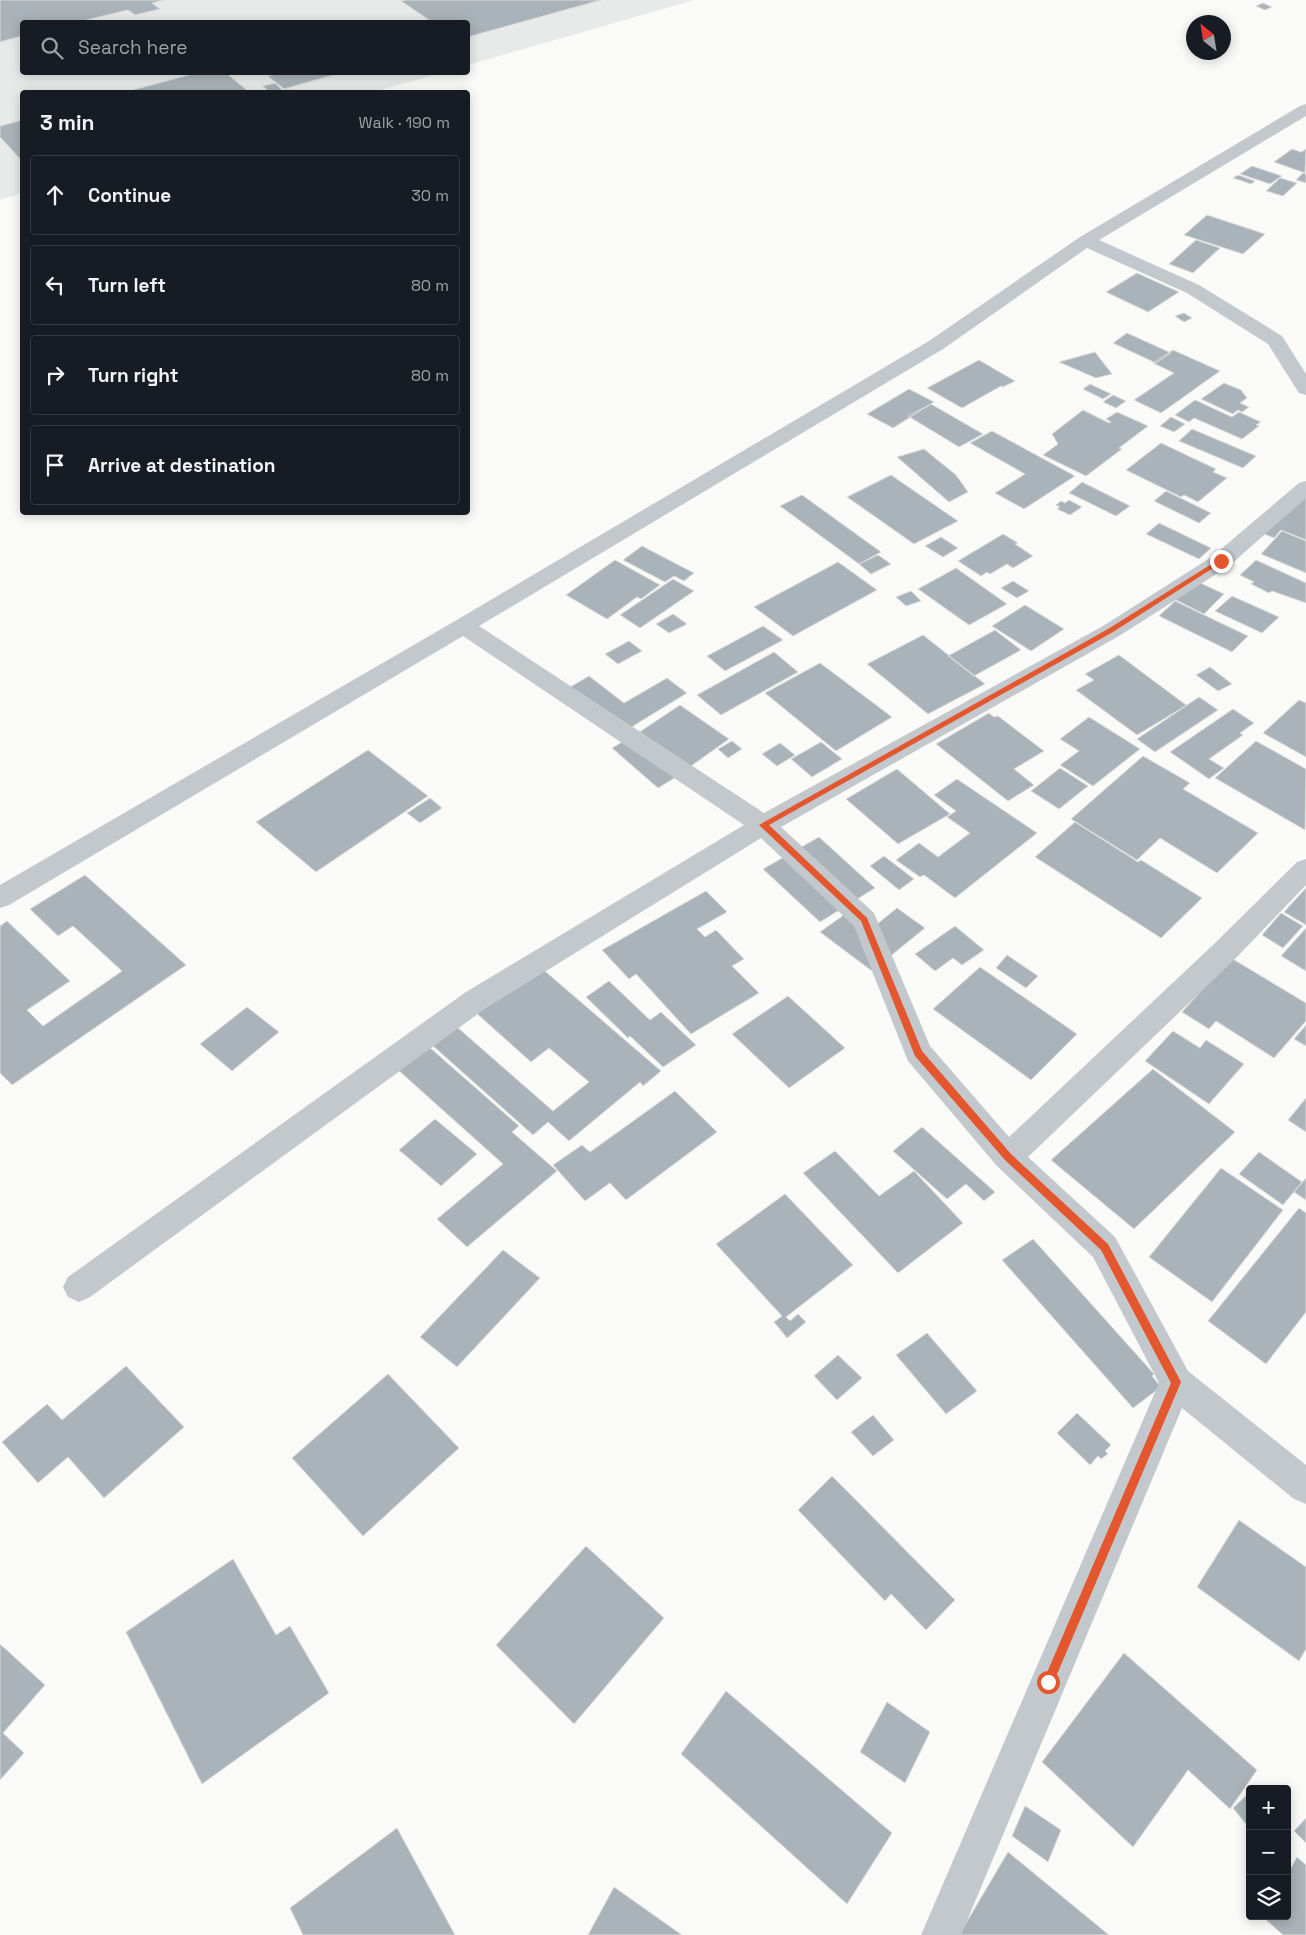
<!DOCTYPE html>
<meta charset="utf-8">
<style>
body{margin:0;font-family:"Space Grotesk",sans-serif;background:#242831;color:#f1f3f6}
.controls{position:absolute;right:15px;bottom:15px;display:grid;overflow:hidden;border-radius:5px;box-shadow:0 2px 12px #0003}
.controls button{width:45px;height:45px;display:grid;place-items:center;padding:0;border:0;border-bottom:1px solid #363941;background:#171b24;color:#f1f3f6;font:25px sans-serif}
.compass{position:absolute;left:1186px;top:15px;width:45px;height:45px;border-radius:50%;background:#171b24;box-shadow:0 2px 12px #0003;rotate:330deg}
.stop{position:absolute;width:15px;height:15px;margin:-11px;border:4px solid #e4572e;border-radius:50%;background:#fff}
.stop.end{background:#e4572e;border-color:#fff;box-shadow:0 1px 5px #0008}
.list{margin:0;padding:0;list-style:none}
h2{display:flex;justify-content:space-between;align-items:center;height:65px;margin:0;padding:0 20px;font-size:21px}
h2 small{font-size:16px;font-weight:400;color:#9ea1a6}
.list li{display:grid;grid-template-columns:32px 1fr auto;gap:15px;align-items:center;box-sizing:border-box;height:80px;margin:0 10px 10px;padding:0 10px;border:1px solid #363941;border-radius:5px}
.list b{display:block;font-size:19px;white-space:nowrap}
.list em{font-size:16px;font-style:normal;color:#9ea1a6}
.icon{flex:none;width:28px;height:28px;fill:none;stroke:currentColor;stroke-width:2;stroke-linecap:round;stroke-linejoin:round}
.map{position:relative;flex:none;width:1306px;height:1935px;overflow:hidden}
.search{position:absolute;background:#171b24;box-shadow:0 2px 12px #0003;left:20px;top:20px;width:450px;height:55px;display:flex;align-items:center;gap:12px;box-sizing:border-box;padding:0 18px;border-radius:5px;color:#9ea1a6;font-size:19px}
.panel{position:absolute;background:#171b24;box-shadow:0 2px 12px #0003;left:20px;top:90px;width:450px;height:425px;border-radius:5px}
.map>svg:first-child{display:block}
.built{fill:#e8e9e9}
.building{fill:#aab3b9;stroke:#dcdcda}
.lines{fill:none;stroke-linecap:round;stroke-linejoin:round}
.minor{fill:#c3c8cc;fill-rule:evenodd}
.route{fill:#e4572e}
</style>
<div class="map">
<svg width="1306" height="1935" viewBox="0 0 1306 1935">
<rect width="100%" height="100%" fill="#fafaf8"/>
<path class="built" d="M0,0H694L468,65V22H22V72L442,73L373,92H22V193L0,200Z"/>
<path class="building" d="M0,0H165L152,3L160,9L135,15L128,10L78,22H22V36L0,42Z
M407,0H601L468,37V22H432L401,1Z
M1263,3L1272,7L1265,10L1256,6Z
M200,72H225L249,92H125Z
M283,72H344L284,89L268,76Z
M275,83L282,90L270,92L262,86Z
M22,120V161L0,137V126Z
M1292,149L1301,152L1306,149L1305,173L1274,162Z
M1252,166L1282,176L1270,184L1240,174Z
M1303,173L1306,174V183L1296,180Z
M1238,175L1255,181L1251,184L1233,178Z
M1280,178L1297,183L1283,196L1266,191Z
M1207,215L1265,234L1243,254L1184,235Z
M1196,240L1220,248L1193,273L1169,264Z
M1137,273L1179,292L1148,312L1106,292Z
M1184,313L1192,318L1184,322L1175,316Z
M1127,333L1171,353L1156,363L1113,343Z
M1173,350L1220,371L1161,413L1134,400L1174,373L1153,363Z
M1095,352L1112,374L1096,378L1059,362Z
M979,360L1015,381L1003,387L1001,386L962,408L927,388Z
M1224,383L1241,390L1247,398L1240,403L1249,407L1242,412L1238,410L1233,414L1201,399Z
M1090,384L1111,394L1103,399L1083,389Z
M909,389L934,402L893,428L867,414Z
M1113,395L1126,401L1116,408L1103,402Z
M1195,400L1232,417L1239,412L1261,422L1256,425L1259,426L1242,439L1194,418L1189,422L1175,415Z
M931,404L983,434L959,447L908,416Z
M1083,410L1109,423L1111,422L1106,419L1117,412L1148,426L1119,448L1122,449L1086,476L1043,455L1058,444L1052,434Z
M1171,417L1185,424L1174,432L1160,426Z
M1192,429L1256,456L1243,468L1179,441Z
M992,431L1075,476L1024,509L995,493L1025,474L970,443Z
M1161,443L1216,469L1213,472L1227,478L1198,502L1184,495L1181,497L1126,470Z
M924,449L956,475L968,492L949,502L897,457Z
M891,475L958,521L914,544L847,497Z
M1082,482L1130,506L1116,516L1069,493Z
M1166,491L1211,513L1199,523L1154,501Z
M802,495L881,552L859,564L780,506Z
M1306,495V540L1281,530L1274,538L1262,533Z
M1069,500L1082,507L1070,515L1057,509L1060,507L1056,505L1061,501L1065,503Z
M1159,523L1211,548L1199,559L1146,534Z
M1282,531L1306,541V573L1261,554Z
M1003,534L1018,543L1015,544L1033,556L1013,568L1007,564L990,574L987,572L981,576L958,561Z
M941,537L958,548L943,557L925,546Z
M642,546L694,573L684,581L674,576L665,582L623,560Z
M878,555L891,564L871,574L859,564Z
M615,560L660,585L641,599L637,597L607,619L566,595Z
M1256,560L1306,583V603L1272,591L1269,593L1251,584L1254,582L1240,575Z
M838,562L877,590L793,636L754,607Z
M956,568L1007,604L969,625L918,589Z
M673,579L694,591L640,628L620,615Z
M1194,580L1224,594L1204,614L1174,599Z
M1013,581L1029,591L1017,598L1001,588Z
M911,591L921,601L906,606L896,597Z
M1232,596L1279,617L1262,633L1215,611Z
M1175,601L1248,636L1232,652L1159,616Z
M1025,605L1064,629L1031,651L992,626Z
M673,614L687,624L669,633L656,624Z
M763,626L783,640L725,671L707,656Z
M995,630L1021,650L974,676L948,656Z
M923,635L985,684L928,714L867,664Z
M629,641L642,651L618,664L605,654Z
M774,652L798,672L721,715L697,695Z
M1119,655L1186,705H1187L1137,735L1076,690L1094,680L1085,674Z
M820,663L892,717L836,751L765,693Z
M1210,667L1232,684L1218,691L1196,675Z
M589,676L624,703L667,678L687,693L620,734L565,690Z
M1199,697L1218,710L1155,752L1137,739Z
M1299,700L1306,703V757L1263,733Z
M680,705L729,739L684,771L635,735Z
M1233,709L1254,723L1240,733L1243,735L1209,759L1224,768L1209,779L1170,752Z
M989,713L994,717L998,716L1044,751L1014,769L1034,785L1008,801L936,744Z
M1089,717L1140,749L1093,786L1060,765L1079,751L1060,739Z
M631,737L681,774L658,788L612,748Z
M732,741L742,749L728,758L718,749Z
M1256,741L1306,769L1305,830L1215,778Z
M821,742L842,759L812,777L791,759Z
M780,743L795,755L777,766L762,754Z
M368,750L428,796L316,872L256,822Z
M1143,756L1190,783L1183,789L1258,833L1217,873L1160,838L1137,860L1071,819Z
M1060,768L1088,786L1059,809L1031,791Z
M897,769L950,814L898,844L846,799Z
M957,779L1037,833L955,898L924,875L920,877L896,860L919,843L938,857L970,833L947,817L956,811L934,795Z
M430,798L442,808L420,823L407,813Z
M1075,822L1138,862L1141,860L1202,898L1161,938L1035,857Z
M819,837L875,888L820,922L763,869Z
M884,856L914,879L899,890L870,866Z
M85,875L186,965L12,1085L0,1073V926L7,921L70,981L27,1010L43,1026L122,971L73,926L58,936L30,909Z
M1306,888V925L1284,912Z
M706,891L727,912L697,929L705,937L716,930L744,959L732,966L759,993L691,1034L636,974L629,979L602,950Z
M897,908L925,928L872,971L820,932L848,912L871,929Z
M1281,913L1303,926L1283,948L1262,935Z
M955,926L984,950L962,965L953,958L935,971L915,954Z
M1306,928V971L1281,956Z
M1007,955L1038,976L1026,988L996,968Z
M1231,958L1306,1003V1021L1274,1058L1216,1021L1209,1029L1182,1012Z
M539,966L661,1071L643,1086L640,1082L569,1141L548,1122L533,1135L432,1045L457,1027L553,1111L589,1082L549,1048L531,1062L474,1011Z
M980,967L1077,1034L1031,1080L933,1009Z
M609,981L650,1020L661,1012L696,1045L663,1067L630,1036L628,1038L586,997Z
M788,996L845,1048L789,1088L732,1034Z
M247,1007L279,1032L232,1071L200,1044Z
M1306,1025V1046L1294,1039Z
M1173,1031L1200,1048L1206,1040L1244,1064L1209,1104L1145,1061Z
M428,1046L519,1126L512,1132L557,1171L467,1247L437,1219L503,1164L397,1069Z
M1153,1069L1235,1132L1134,1229L1051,1160Z
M675,1091L717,1132L626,1200L610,1183L585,1201L553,1165L582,1145L590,1152Z
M1306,1098V1132L1288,1120Z
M435,1119L477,1154L441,1186L399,1150Z
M922,1127L995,1192L984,1201L966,1184L947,1199L893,1151Z
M835,1151L879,1196L914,1171L963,1223L898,1273L803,1173Z
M1259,1152L1302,1182L1283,1205L1239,1174Z
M1221,1168L1283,1210L1212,1302L1149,1257Z
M1306,1178V1200L1294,1192Z
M785,1194L853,1265L786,1317L790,1321L798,1314L806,1322L787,1338L774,1322L782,1316L716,1244Z
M1299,1208L1306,1213V1312L1266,1364L1208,1321Z
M1033,1239L1154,1374L1152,1376L1161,1387L1133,1408L1002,1260Z
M503,1250L540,1278L457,1367L420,1337Z
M927,1333L977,1391L946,1414L896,1355Z
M838,1355L862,1378L837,1400L814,1376Z
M126,1366L184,1427L104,1498L68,1457L38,1483L2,1442L47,1404L62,1420Z
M388,1374L459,1448L363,1536L292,1458Z
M1077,1413L1111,1445L1105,1451L1108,1454L1101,1459L1098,1456L1090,1465L1057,1433Z
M873,1415L894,1440L873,1456L851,1432Z
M832,1476L955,1600L926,1630L891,1594L885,1601L798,1510Z
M1239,1520L1306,1567V1649L1299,1661L1197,1587Z
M586,1546L664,1618L574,1724L496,1645Z
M233,1559L276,1635L290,1626L329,1693L202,1784L126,1632Z
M0,1644L45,1685L3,1733L24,1753L0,1780Z
M1124,1653L1257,1770L1230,1809L1188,1770L1133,1847L1042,1762Z
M726,1691L892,1833L847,1904L681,1754Z
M887,1702L930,1732L905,1783L860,1752Z
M1250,1792V1829L1233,1808Z
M1025,1806L1061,1830L1048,1862L1012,1836Z
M1306,1818V1843L1294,1831Z
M397,1828L455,1935H303L290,1908Z
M1008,1852L1109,1935H959Z
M1297,1857L1306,1865V1935H1283L1264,1918L1265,1916H1287V1875Z
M614,1887L682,1935H588Z"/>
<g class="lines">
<path class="minor" d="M1306,104V116L1099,240L1199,285L1282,336L1306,374V395L1299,393L1268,344L1187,293L1087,248L943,349L479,626L764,813L1103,626L1213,556L1299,483L1306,481V498L1229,566L1119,636L781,827L874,913L930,1046L1009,1137L1214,944L1297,862L1306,859V885L1234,960L1028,1157L1115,1237L1188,1371L1306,1465V1504L1294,1499L1182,1408L961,1935H921L1159,1383L1093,1257L997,1166L908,1061L854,926L761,838L486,1008L90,1297L79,1302L68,1297L63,1287L68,1277L466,992L744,825L463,636L9,905L0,908V885L455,621L929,341L1080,237L1300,106Z"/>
</g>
<path class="route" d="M1218,560L1224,561L1113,632L769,825L867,918L922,1051L1011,1154L1108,1244L1181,1382L1052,1686L1048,1687L1044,1686L1043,1682L1171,1383L1101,1250L1005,1160L915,1056L861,921L759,825L1108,629Z"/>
</svg>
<div class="controls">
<button>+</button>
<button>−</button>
<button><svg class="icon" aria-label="layers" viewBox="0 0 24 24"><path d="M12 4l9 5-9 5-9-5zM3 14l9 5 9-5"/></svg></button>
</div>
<svg class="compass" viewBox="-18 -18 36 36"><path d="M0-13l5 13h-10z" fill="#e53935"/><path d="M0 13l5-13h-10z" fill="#9ea1a6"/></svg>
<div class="stop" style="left:1048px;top:1682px"></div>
<div class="stop end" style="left:1221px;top:561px"></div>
<div class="search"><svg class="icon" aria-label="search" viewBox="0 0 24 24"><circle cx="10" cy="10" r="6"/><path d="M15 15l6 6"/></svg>Search here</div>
<section class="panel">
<h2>3 min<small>Walk · 190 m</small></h2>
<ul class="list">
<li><svg class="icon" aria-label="ahead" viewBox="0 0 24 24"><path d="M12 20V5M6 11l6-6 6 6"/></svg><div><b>Continue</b></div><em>30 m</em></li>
<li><svg class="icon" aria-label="left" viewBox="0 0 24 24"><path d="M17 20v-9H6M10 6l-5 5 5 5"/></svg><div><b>Turn left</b></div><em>80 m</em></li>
<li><svg class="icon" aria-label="right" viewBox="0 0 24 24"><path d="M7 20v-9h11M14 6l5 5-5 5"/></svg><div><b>Turn right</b></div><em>80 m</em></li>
<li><svg class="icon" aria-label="arrive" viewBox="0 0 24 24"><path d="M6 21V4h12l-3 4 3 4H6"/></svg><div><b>Arrive at destination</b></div></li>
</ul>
</section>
</div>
